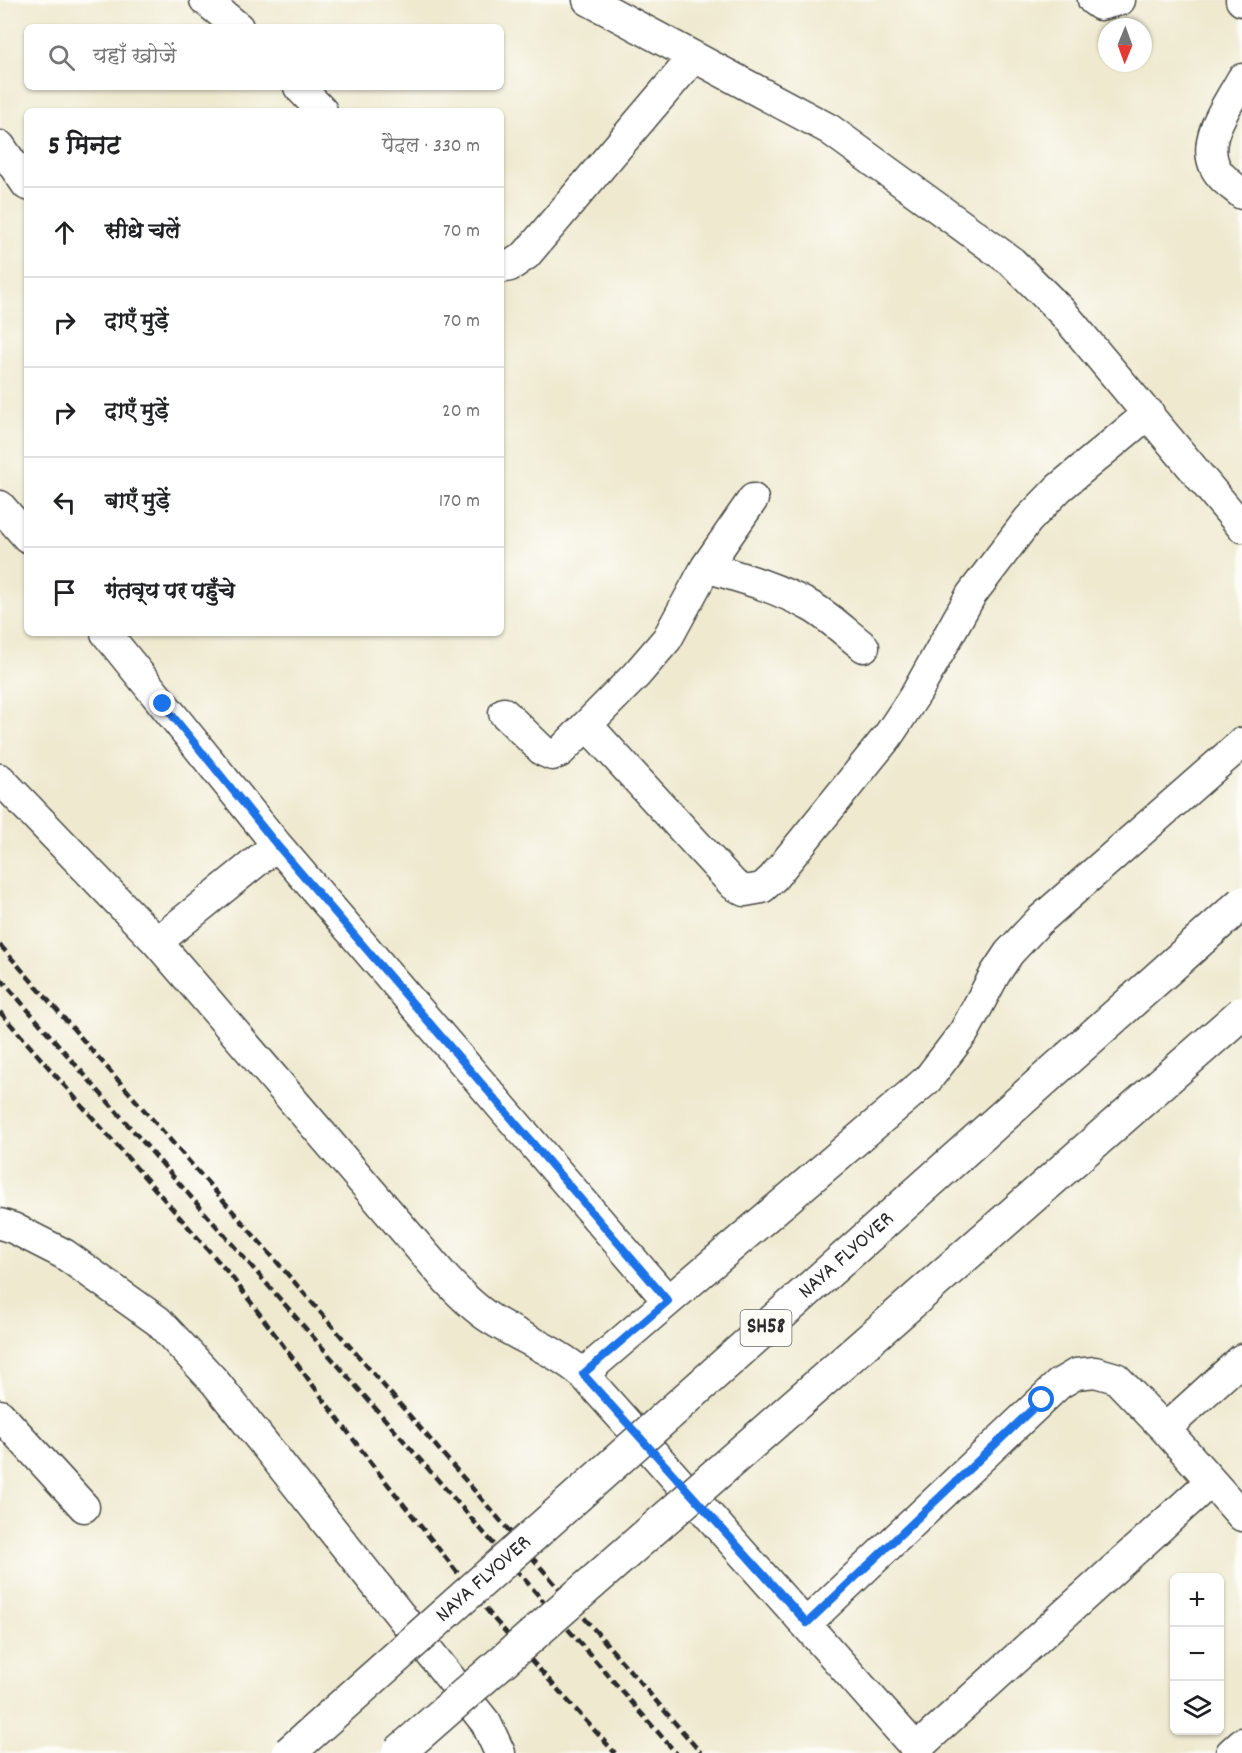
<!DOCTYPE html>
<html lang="hi">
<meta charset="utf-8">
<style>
body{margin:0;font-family:Dekko,"Playpen Sans Deva",sans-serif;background:#f2f2f2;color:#202124}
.controls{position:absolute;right:18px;bottom:18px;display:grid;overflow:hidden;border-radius:9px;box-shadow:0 2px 4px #0004}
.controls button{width:54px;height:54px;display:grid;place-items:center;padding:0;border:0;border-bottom:2px solid #e0e0e0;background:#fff;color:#202124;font:30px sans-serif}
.compass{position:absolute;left:1098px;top:18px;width:54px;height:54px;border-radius:50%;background:#fff;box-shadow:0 2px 4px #0004;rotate:181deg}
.stop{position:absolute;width:18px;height:18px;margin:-14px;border:4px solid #1a73e8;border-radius:50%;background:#fff}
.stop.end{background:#1a73e8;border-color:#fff;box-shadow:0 2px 6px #0008}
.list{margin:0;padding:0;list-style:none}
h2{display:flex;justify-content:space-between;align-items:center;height:78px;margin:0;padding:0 24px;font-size:26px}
h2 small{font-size:20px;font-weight:400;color:#757577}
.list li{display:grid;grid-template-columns:39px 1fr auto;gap:18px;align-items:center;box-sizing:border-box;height:90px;padding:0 24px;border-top:2px solid #e0e0e0}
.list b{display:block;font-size:22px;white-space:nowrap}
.list em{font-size:20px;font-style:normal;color:#757577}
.icon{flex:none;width:33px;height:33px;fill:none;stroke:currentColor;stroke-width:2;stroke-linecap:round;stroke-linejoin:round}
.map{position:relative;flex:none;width:1242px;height:1753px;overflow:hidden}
.search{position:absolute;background:#fff;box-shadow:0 2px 4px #0004;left:24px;top:24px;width:480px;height:66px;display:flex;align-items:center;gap:15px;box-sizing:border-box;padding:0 21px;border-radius:9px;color:#757577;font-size:22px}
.panel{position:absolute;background:#fff;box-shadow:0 2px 4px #0004;left:24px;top:108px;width:480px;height:528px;border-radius:9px}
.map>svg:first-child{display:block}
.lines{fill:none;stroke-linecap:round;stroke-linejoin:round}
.minor-casing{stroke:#484844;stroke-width:33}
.minor{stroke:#fff;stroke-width:30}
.rail{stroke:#2b2b2b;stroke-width:4.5;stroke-dasharray:9 4.5;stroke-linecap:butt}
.primary-bridge-casing{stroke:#484844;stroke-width:36;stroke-linecap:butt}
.primary-bridge{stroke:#fff;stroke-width:33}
.route{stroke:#1a73e8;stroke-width:8}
.labels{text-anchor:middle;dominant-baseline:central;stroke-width:4.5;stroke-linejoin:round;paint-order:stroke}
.shield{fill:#fdfcf7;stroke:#6a6a68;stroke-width:1.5}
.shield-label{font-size:21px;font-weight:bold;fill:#2b2b2b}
.street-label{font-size:22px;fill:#2b2b2b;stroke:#fdfcf7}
</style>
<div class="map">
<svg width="1242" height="1753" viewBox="0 0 1242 1753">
<rect width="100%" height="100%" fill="#fdfcf7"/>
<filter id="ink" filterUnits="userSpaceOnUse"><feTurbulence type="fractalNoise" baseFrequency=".0167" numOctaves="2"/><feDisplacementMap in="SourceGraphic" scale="12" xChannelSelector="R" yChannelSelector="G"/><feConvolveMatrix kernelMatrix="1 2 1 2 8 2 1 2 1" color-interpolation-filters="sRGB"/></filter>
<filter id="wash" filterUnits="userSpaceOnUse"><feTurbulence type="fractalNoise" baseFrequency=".008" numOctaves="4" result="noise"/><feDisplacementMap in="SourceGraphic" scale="24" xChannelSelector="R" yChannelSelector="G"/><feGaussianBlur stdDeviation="1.35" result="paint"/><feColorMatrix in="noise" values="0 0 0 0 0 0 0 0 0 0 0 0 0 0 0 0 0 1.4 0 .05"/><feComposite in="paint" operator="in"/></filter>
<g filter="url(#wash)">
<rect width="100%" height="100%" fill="#eee9cf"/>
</g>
<g filter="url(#ink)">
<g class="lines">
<defs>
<path id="minor" d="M205,0L238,27
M588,0L829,129L1012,262L1063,313L1242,527
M1093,0L1100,5L1120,0
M1241,0L1242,1
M1242,79C1229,103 1201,139 1215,167C1220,178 1233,186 1242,194
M299,87L322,111
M0,146L27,185
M501,268L510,266L526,255L693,58
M0,506L27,537
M706,567C743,578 778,588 812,607C831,618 847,634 864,647
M106,633L277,845L668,1301
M504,713L543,751L552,755L560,752L636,675L667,639L706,567L753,499
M587,725L734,885L745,891L762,888L773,878L888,736L917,692L971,595L1028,520L1059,488L1149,413
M0,779L157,942L446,1279C460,1294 474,1308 491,1319C522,1339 555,1350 583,1374L920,1753
M157,942L277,845
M0,1224L13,1228L64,1254L158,1321L215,1382L373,1581L486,1723L500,1753
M583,1374L928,1079L964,1032L995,974L1009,953L1039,921L1242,743
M0,1415L84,1507
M1165,1429L1242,1359
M807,1623L1059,1384L1076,1374L1095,1372L1116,1378L1165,1429L1242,1516
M916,1749L1211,1481
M1231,1753L1242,1743"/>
</defs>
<use href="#minor" class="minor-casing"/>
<use href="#minor" class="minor"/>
<path class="rail" d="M0,945L277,1262L701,1753
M0,978L676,1753
M0,1012L232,1277L371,1463L494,1619L615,1753"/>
<defs>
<g id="primary-bridge">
<path id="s1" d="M289,1753L1242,903"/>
<path d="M398,1753L1242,1013"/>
</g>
</defs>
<use href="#primary-bridge" class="primary-bridge-casing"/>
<use href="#primary-bridge" class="primary-bridge"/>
</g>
</g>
<g class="lines" filter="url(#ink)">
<path class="route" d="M163,704L277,845L668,1301L583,1374L807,1623L1042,1400"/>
</g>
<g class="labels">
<rect class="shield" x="740.5" y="1310" width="51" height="36" rx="4.5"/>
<g class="shield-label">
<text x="766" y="1328">SH58</text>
</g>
<g class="street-label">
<text stroke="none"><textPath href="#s1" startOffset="747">NAYA FLYOVER</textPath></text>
<text stroke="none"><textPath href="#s1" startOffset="261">NAYA FLYOVER</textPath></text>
</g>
</g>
</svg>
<div class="controls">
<button>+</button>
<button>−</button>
<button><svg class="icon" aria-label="layers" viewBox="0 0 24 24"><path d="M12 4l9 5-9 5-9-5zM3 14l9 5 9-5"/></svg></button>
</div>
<svg class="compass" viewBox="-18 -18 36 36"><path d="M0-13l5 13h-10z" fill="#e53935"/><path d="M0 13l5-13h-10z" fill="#757577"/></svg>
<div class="stop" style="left:1042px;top:1400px"></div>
<div class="stop end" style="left:163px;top:704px"></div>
<div class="search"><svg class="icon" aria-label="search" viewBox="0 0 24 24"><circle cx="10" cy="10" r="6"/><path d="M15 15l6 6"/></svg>यहाँ खोजें</div>
<section class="panel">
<h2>5 मिनट<small>पैदल · 330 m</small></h2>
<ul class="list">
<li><svg class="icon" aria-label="ahead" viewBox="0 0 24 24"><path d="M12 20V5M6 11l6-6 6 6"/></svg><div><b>सीधे चलें</b></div><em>70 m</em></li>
<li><svg class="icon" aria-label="right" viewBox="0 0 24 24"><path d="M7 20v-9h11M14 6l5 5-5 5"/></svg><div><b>दाएँ मुड़ें</b></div><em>70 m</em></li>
<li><svg class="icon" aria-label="right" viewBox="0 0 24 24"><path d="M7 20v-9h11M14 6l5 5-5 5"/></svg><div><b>दाएँ मुड़ें</b></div><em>20 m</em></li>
<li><svg class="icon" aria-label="left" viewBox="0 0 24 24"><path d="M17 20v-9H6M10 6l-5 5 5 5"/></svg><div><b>बाएँ मुड़ें</b></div><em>170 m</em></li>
<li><svg class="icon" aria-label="arrive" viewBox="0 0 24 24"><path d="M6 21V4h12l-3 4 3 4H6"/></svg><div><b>गंतव्य पर पहुँचे</b></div></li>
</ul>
</section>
</div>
